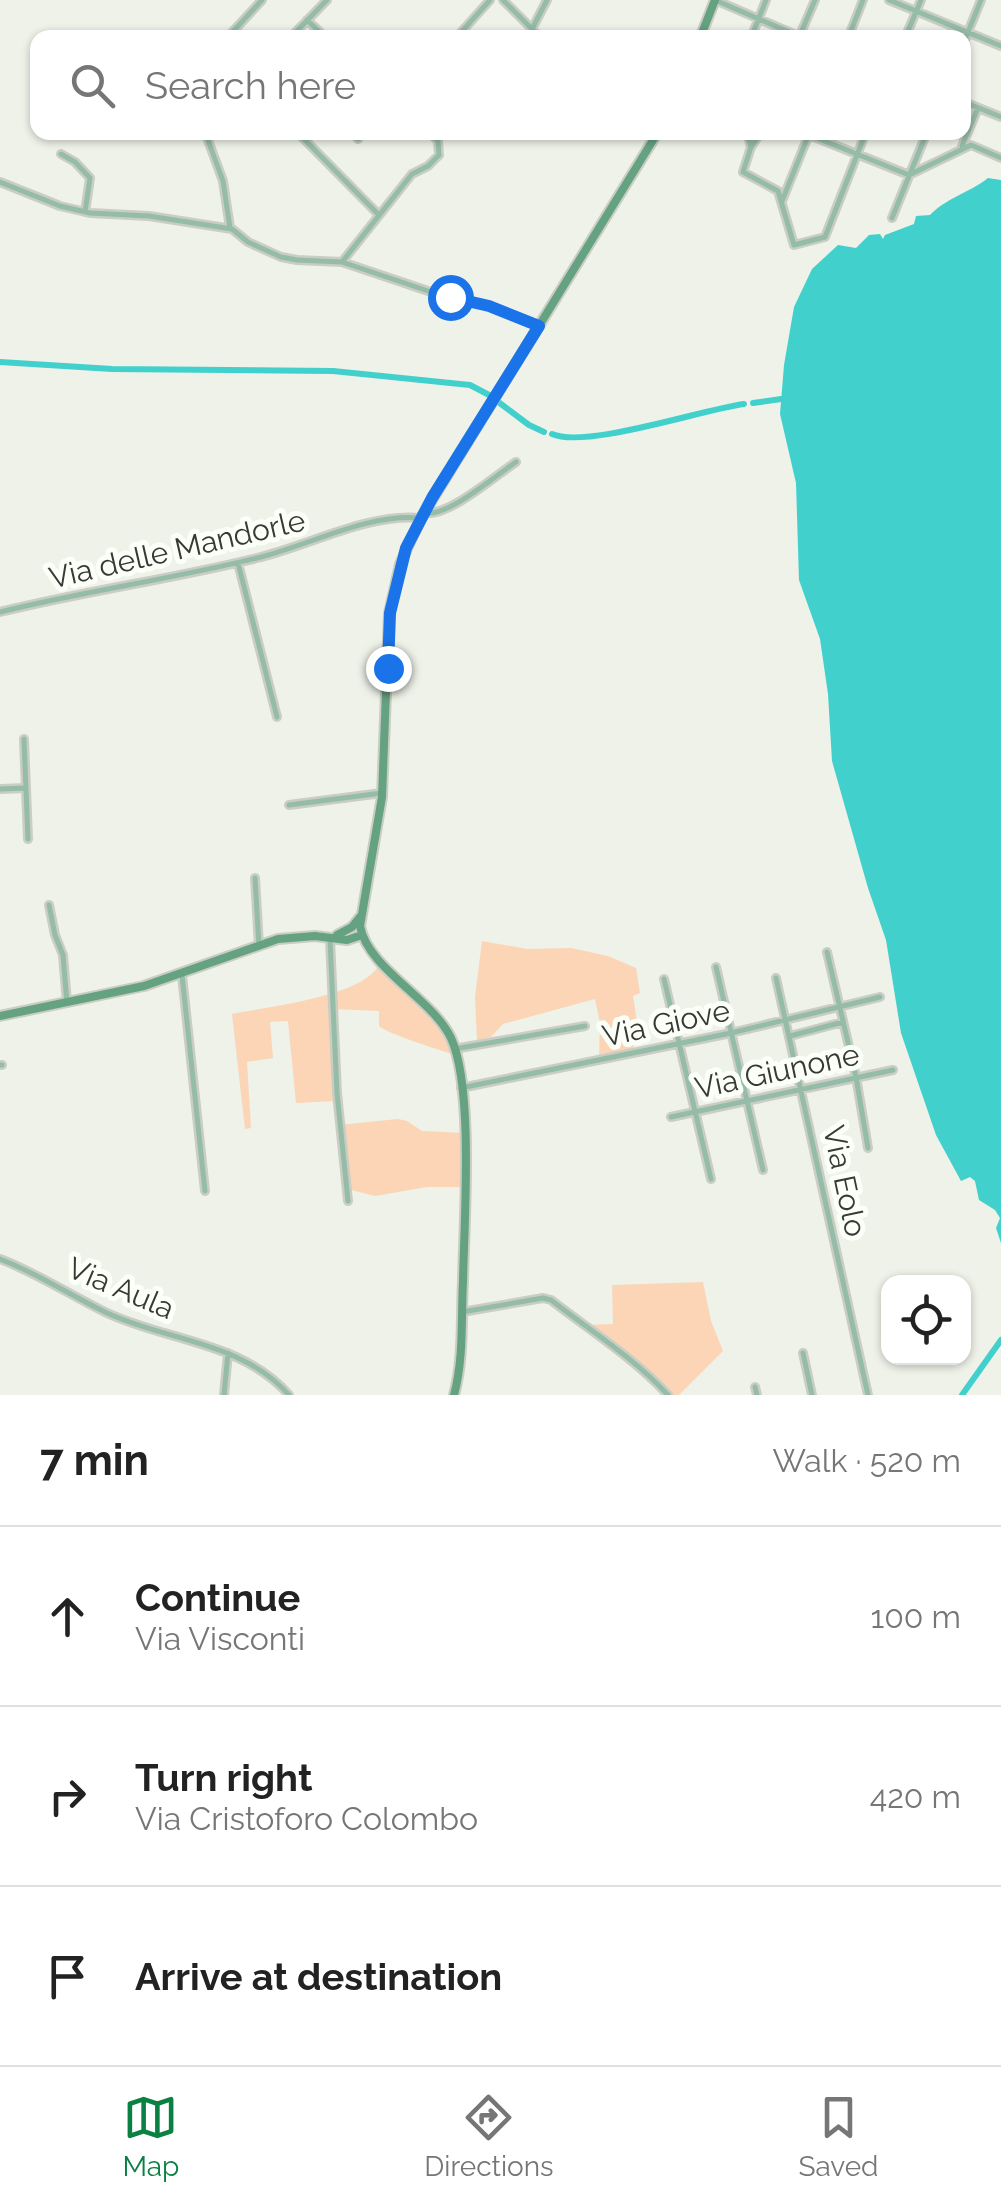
<!DOCTYPE html>
<meta charset="utf-8">
<style>
body{margin:0;font-family:Raleway,sans-serif;background:#f6f6f6;color:#222}
.controls{position:absolute;right:30px;bottom:30px;display:grid;overflow:hidden;border-radius:20px;box-shadow:0 2px 8px #0004}
.controls button{width:90px;height:90px;display:grid;place-items:center;padding:0;border:0;border-bottom:2px solid #e0e0e0;background:#fff;color:#222;font:50px sans-serif}
.stop{position:absolute;width:30px;height:30px;margin:-22px;border:8px solid #1a73e8;border-radius:50%;background:#fff}
.stop.end{background:#1a73e8;border-color:#fff;box-shadow:0 2px 10px #0008}
.list{margin:0;padding:0;list-style:none}
h2{display:flex;justify-content:space-between;align-items:center;height:130px;margin:0;padding:0 40px;font-size:42px}
h2 small{font-size:32px;font-weight:400;color:#767676}
.list li{display:grid;grid-template-columns:65px 1fr auto;gap:30px;align-items:center;box-sizing:border-box;height:180px;padding:0 40px;border-top:2px solid #e0e0e0}
.list b{display:block;font-size:38px;white-space:nowrap}
.list p{margin:0;font-size:32px;white-space:nowrap;color:#767676}
.list em{font-size:32px;font-style:normal;color:#767676}
.icon{flex:none;width:55px;height:55px;fill:none;stroke:currentColor;stroke-width:2;stroke-linecap:round;stroke-linejoin:round}
.map{position:relative;flex:none;width:1001px;height:1395px;overflow:hidden}
.search{position:absolute;background:#fff;box-shadow:0 2px 8px #0004;left:30px;right:30px;top:30px;height:110px;display:flex;align-items:center;gap:25px;box-sizing:border-box;padding:0 35px;border-radius:20px;color:#767676;font-size:38px}
.sheet{height:670px;background:#fff}
nav{display:flex;justify-content:space-around;align-items:center;box-sizing:border-box;height:140px;border-top:2px solid #e0e0e0;background:#fff;font-size:28px;color:#767676}
nav a{display:grid;justify-items:center;gap:5px}
nav .on{color:#0b8043}
.map>svg:first-child{display:block}
.green{fill:#fbd5b6}
.water{fill:#41d0cc}
.lines{fill:none;stroke-linecap:round;stroke-linejoin:round}
.canal{stroke:#41d0cc;stroke-width:6}
.street-casing{stroke:#c9cdc4;stroke-width:10}
.secondary-casing{stroke:#c9cdc4;stroke-width:12}
.street{stroke:#95bca6;stroke-width:5}
.secondary{stroke:#65a281;stroke-width:8}
.route{stroke:#1a73e8;stroke-width:12}
.labels{text-anchor:middle;dominant-baseline:central;stroke-width:10;stroke-linejoin:round;paint-order:stroke}
.street-label{font-size:30px;fill:#373935;stroke:#fcfff8}
</style>
<div class="map">
<svg width="1001" height="1395" viewBox="0 0 1001 1395">
<rect width="100%" height="100%" fill="#eef2e8"/>
<path class="green" d="M482,941L527,949L571,948L608,956L636,968L640,993L633,996L638,1028L630,1030L635,1052L599,1060L600,1023L595,999L503,1024L491,1037L477,1040L475,997Z
M380,960L444,1026L456,1055C442,1051 386,1033 379,1026V1011L333,1009L337,1101L296,1103L288,1021L270,1022L273,1058L247,1062L251,1128L245,1129L232,1014C264,1007 374,996 380,960Z
M398,1119L407,1121L422,1131L465,1133L464,1187H427L375,1196L347,1189L339,1125Z
M703,1282L711,1321L723,1351L679,1395H668L643,1367L583,1325L613,1324L612,1285Z"/>
<path class="water" d="M988,178L1001,180V1243L996,1228L1000,1218L995,1210L979,1200L975,1181L970,1177L961,1181L936,1135L901,1033L886,940L868,888L832,761L828,694L820,639L799,580L796,483L780,414L784,365L794,307L812,269L838,245L856,248L869,235L880,234L883,239L885,235L914,224L916,216L930,215C946,198 969,193 988,178Z"/>
<g class="lines">
<path class="canal" d="M0,362L112,369L333,371L470,385L491,396
M497,401L529,425L544,432
M753,403L781,399
M552,434C586,449 700,410 744,404
M962,1395L1001,1340"/>
<defs>
<path id="street" d="M503,0L541,38
M715,0L803,38
M889,0L1001,46
M307,20L326,38
M532,29L547,0
M800,35L815,0
M146,38H185
M227,38L262,0
M290,38L327,0
M456,38L490,0
M751,38L766,0
M848,38L863,0
M905,38L921,0
M964,42L981,0
M964,102L1001,117
M205,132L223,181L230,228
M297,132L378,214
M352,132L358,139
M747,132L751,147L743,172L778,191L794,245L825,237L866,132
M802,132L909,175L971,145L1001,158
M962,146L978,108
M751,147L761,132
M61,154L75,162L90,178L85,212
M0,182L60,206L90,213L149,216L232,229L248,242L281,257L297,260L342,262L446,297L489,306L539,326
M782,201L809,134
M892,218L927,132
M342,262L412,174L428,166L439,155L438,141L429,132
M425,513C448,517 495,476 516,462
M238,563L277,717
M0,612C85,591 172,579 257,558C308,546 368,513 420,518
M24,739L28,839
M0,789L26,788
M289,805L382,793
M255,878L259,946
M49,905L55,935L63,955L67,1003
M330,940L337,1093L348,1201
M827,952L856,1077L868,1148
M716,967L763,1170
M182,975L205,1191
M776,978L868,1395
M664,979L711,1179
M790,1036L843,1022
M454,1049L585,1026
M0,1065H2
M461,1088L731,1033L880,997
M671,1117L893,1070
M0,1259C37,1273 70,1295 105,1312C165,1341 242,1341 289,1395
M462,1312L543,1298L551,1300C591,1331 634,1358 668,1395
M803,1353L812,1395
M755,1387L757,1395
M224,1395L228,1353"/>
<path id="secondary" d="M700,38L715,0
M337,935L352,927L360,917
M0,1016L144,986L278,939L315,936L347,940L362,935
M454,1395C464,1358 461,1319 463,1281C464,1223 474,1088 451,1038C432,998 368,969 360,926L382,797L389,613L400,564L421,518L658,132"/>
</defs>
<use href="#street" class="street-casing"/>
<use href="#secondary" class="secondary-casing"/>
<use href="#street" class="street"/>
<use href="#secondary" class="secondary"/>
</g>
<g class="lines">
<path class="route" d="M388,668L390,613L406,548L432,498L539,326L489,306L450,297"/>
</g>
<g class="labels">
<g class="street-label">
<text transform="translate(177 549) rotate(-13)">Via delle Mandorle</text>
<text transform="translate(666 1023) rotate(-12)">Via Giove</text>
<text transform="translate(777 1071) rotate(-12)">Via Giunone</text>
<text transform="translate(845 1181) rotate(78)">Via Eolo</text>
<text transform="translate(121 1288) rotate(23)">Via Aula</text>
</g>
</g>
</svg>
<div class="controls">
<button><svg class="icon" aria-label="locate" viewBox="0 0 24 24"><circle cx="12" cy="12" r="6"/><path d="M12 2v4M12 18v4M2 12h4M18 12h4"/></svg></button>
</div>
<div class="stop" style="left:450px;top:297px"></div>
<div class="stop end" style="left:388px;top:668px"></div>
<div class="search"><svg class="icon" aria-label="search" viewBox="0 0 24 24"><circle cx="10" cy="10" r="6"/><path d="M15 15l6 6"/></svg>Search here</div>
</div>
<section class="sheet">
<h2>7 min<small>Walk · 520 m</small></h2>
<ul class="list">
<li><svg class="icon" aria-label="ahead" viewBox="0 0 24 24"><path d="M12 20V5M6 11l6-6 6 6"/></svg><div><b>Continue</b><p>Via Visconti</p></div><em>100 m</em></li>
<li><svg class="icon" aria-label="right" viewBox="0 0 24 24"><path d="M7 20v-9h11M14 6l5 5-5 5"/></svg><div><b>Turn right</b><p>Via Cristoforo Colombo</p></div><em>420 m</em></li>
<li><svg class="icon" aria-label="arrive" viewBox="0 0 24 24"><path d="M6 21V4h12l-3 4 3 4H6"/></svg><div><b>Arrive at destination</b></div></li>
</ul>
</section>
<nav>
<a class="on"><svg class="icon" aria-label="map" viewBox="0 0 24 24"><path d="M3 6l6-2 6 2 6-2v14l-6 2-6-2-6 2zM9 4v14M15 6v14"/></svg>Map</a>
<a><svg class="icon" aria-label="directions" viewBox="0 0 24 24"><path d="M12 3l9 9-9 9-9-9zM9 14v-3h6M13 9l2 2-2 2"/></svg>Directions</a>
<a><svg class="icon" aria-label="saved" viewBox="0 0 24 24"><path d="M7 4h10v16l-5-4-5 4z"/></svg>Saved</a>
</nav>
